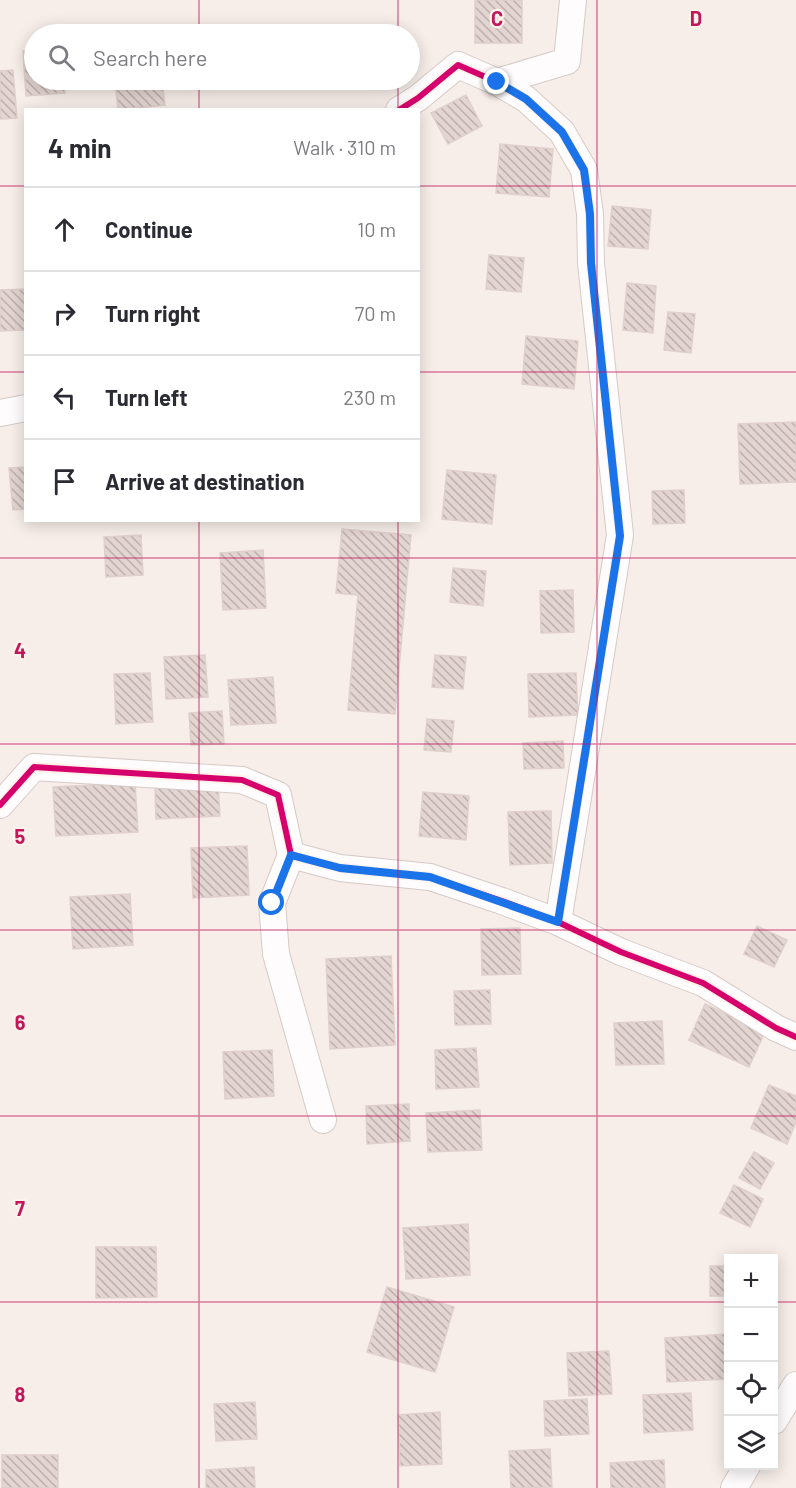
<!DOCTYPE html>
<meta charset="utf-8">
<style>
body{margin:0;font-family:Barlow,sans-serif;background:#f7f7f7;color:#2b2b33}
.controls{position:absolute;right:18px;bottom:18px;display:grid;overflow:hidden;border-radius:0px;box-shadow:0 3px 15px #0003}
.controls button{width:54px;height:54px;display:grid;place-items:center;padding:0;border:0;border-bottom:2px solid #e1e1e2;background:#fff;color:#2b2b33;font:30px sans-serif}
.stop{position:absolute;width:18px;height:18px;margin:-14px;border:4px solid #1a73e8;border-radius:50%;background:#fff}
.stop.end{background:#1a73e8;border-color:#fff;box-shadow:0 2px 6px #0008}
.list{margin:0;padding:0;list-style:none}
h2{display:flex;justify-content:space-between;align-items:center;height:78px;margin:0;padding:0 24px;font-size:26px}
h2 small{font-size:20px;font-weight:400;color:#7c7c81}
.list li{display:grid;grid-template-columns:39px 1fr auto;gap:18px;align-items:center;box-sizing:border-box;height:84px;padding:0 24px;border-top:2px solid #e1e1e2}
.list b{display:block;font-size:22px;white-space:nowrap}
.list em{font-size:20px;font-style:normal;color:#7c7c81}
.icon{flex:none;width:33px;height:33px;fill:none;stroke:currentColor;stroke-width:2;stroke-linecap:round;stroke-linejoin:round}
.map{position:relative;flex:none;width:796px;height:1488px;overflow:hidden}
.search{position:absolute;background:#fff;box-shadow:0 3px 15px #0003;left:24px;top:24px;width:396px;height:66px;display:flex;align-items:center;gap:15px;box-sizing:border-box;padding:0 21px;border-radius:33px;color:#7c7c81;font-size:22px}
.panel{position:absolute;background:#fff;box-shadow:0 3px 15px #0003;left:24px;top:108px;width:396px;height:414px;border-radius:0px}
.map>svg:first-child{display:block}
.building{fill:url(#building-back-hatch);stroke:#e0d0cb;stroke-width:1.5}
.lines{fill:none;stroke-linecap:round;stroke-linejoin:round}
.minor-casing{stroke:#d6cac6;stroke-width:28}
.minor{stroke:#fefcfc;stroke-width:26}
.cycleway-casing{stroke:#fff2ea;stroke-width:10}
.cycleway{stroke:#d6006c;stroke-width:6}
.route{stroke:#1a73e8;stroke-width:8}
.grid{fill:none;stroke:#c2185b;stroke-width:1.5;stroke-opacity:0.55}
.grid-label{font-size:20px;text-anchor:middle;font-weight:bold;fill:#c2185b;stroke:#fff2ea;stroke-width:4.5;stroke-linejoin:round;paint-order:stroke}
</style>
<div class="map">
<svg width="796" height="1488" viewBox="0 0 796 1488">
<defs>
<pattern id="building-back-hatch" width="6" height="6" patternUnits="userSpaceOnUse" patternTransform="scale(1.5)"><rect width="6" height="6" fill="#e3d5d1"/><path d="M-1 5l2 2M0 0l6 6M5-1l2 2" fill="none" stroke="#bdafac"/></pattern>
</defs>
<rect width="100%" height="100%" fill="#f7eee9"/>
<path class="building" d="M475,0H522V43H475Z
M256,25L290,27L289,34H255Z
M150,26L151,34H111V29Z
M34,50V80H64L65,93L26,96L23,51Z
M13,70L17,118L0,119V71Z
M115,80H162L165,105L118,110Z
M466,95L482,126L448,144L431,113Z
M500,144L553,149L549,197L496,193Z
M612,206L651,210L648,249L608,246Z
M489,255L524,258L521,292L486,289Z
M627,283L656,286L653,333L623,330Z
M26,289V330L0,331V290Z
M668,312L695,314L691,353L664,350Z
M526,336L578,341L574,389L522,384Z
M796,422V482L740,484L738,424Z
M26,467V509L13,510L9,468Z
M447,470L496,475L492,524L442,519Z
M684,490L685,523L653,524L652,491Z
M342,529L411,535L395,714L348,710L358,595L336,593Z
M141,535L143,575L106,577L104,537Z
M263,550L266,608L223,610L220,553Z
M453,568L486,571L483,606L450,602Z
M573,590L574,632L541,633L540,591Z
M205,655L208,697L166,699L164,657Z
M435,655L466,657L463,689L432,687Z
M150,673L153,722L116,724L114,674Z
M576,673L578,715L529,717L528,674Z
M273,677L276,723L231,725L228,680Z
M222,711L224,744L191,745L189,713Z
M427,719L454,721L451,752L424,750Z
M563,741L564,768L524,769L523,743Z
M135,783L138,832L56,836L53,787Z
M218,783L220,816L156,819L155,787Z
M423,792L469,796L466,840L419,836Z
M551,811L552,863L510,865L508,812Z
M247,846L249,895L193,898L191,848Z
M130,894L133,945L73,949L70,897Z
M757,926L787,940L774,967L744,954Z
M520,928L521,974L482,975L481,929Z
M391,956L395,1045L330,1049L326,959Z
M490,990L491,1024L455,1025L454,991Z
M705,1004L765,1032L749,1067L689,1040Z
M662,1021L664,1064L616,1065L614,1023Z
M476,1048L479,1087L436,1089L435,1050Z
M272,1050L274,1096L225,1099L223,1052Z
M769,1085L796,1096V1122L787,1144L751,1128Z
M409,1104L410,1141L367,1144L366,1106Z
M480,1110L482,1150L428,1152L426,1113Z
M754,1152L774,1163L760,1189L739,1178Z
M734,1185L763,1199L750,1227L720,1213Z
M468,1224L470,1275L406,1279L403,1228Z
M96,1247H156L157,1297L96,1298Z
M710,1266H728V1296H710Z
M387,1287L454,1307L435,1372L367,1352Z
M728,1334V1379L667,1382L665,1338Z
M609,1351L612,1394L569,1396L567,1353Z
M691,1393L693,1430L644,1433L643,1395Z
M587,1399L589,1434L545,1436L544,1401Z
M255,1402L257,1439L216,1441L214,1404Z
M440,1412L442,1464L400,1466L398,1415Z
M550,1449L552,1487L511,1488L509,1451Z
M2,1455H58V1488H2Z
M664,1460L665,1488H611L610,1463Z
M254,1467L255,1488H206V1470Z"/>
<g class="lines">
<defs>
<path id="minor" d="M497,82L567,61L573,0
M399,110L418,98L458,65L497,82L526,99L562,132L584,170L590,214L591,263L620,535L558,922
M0,413L26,408
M0,805L34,767L242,780L278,795L291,855L340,868L430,877L502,901L558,922L621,952L703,983L776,1028L796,1037
M291,855L272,903L276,954L323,1120
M774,1421L796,1385
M734,1488L747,1466"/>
</defs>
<use href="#minor" class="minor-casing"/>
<use href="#minor" class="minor"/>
<defs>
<path id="cycleway" d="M399,110L418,98L458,65L497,82L526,99L562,132L584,170L590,214L591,263L620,535L558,922
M0,805L34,767L242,780L278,795L291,855L340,868L430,877L502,901L558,922L621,952L703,983L776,1028L796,1037"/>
</defs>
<use href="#cycleway" class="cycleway-casing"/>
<use href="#cycleway" class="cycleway"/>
</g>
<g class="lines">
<path class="route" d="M272,903L291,855L340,868L430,877L558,922L620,536L591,263L590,214L584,170L562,132L526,99L497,82"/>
</g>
<path class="grid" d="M199,0V34M398,0V34M597,0V1488M199,80V110M398,80V110M0,186H26M418,186H796M0,372H26M418,372H796M199,520V1488M398,520V1488M0,558H796M0,744H796M0,930H796M0,1116H796M0,1302H728M774,1302H796"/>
<g class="grid-label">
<text x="497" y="26">C</text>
<text x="696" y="26">D</text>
<text x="20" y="658">4</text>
<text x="20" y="844">5</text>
<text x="20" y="1030">6</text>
<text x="20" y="1216">7</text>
<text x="20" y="1402">8</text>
</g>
</svg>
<div class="controls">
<button>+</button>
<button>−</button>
<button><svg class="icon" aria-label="locate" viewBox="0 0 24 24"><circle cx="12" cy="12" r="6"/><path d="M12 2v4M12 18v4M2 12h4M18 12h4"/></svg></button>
<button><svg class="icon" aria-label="layers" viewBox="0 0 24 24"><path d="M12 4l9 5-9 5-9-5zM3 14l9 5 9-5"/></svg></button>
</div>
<div class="stop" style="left:272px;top:903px"></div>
<div class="stop end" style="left:497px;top:82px"></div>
<div class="search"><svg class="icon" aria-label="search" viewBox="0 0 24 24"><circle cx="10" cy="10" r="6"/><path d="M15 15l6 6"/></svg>Search here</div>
<section class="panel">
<h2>4 min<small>Walk · 310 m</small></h2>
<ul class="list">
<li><svg class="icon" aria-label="ahead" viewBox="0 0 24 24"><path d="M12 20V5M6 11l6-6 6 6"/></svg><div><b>Continue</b></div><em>10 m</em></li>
<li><svg class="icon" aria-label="right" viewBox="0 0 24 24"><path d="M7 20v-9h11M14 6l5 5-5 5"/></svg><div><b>Turn right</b></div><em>70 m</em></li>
<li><svg class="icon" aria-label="left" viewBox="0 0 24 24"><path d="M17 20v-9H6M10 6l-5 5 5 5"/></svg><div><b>Turn left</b></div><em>230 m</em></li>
<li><svg class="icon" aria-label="arrive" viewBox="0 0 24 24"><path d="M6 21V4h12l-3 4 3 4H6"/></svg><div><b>Arrive at destination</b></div></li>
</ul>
</section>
</div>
